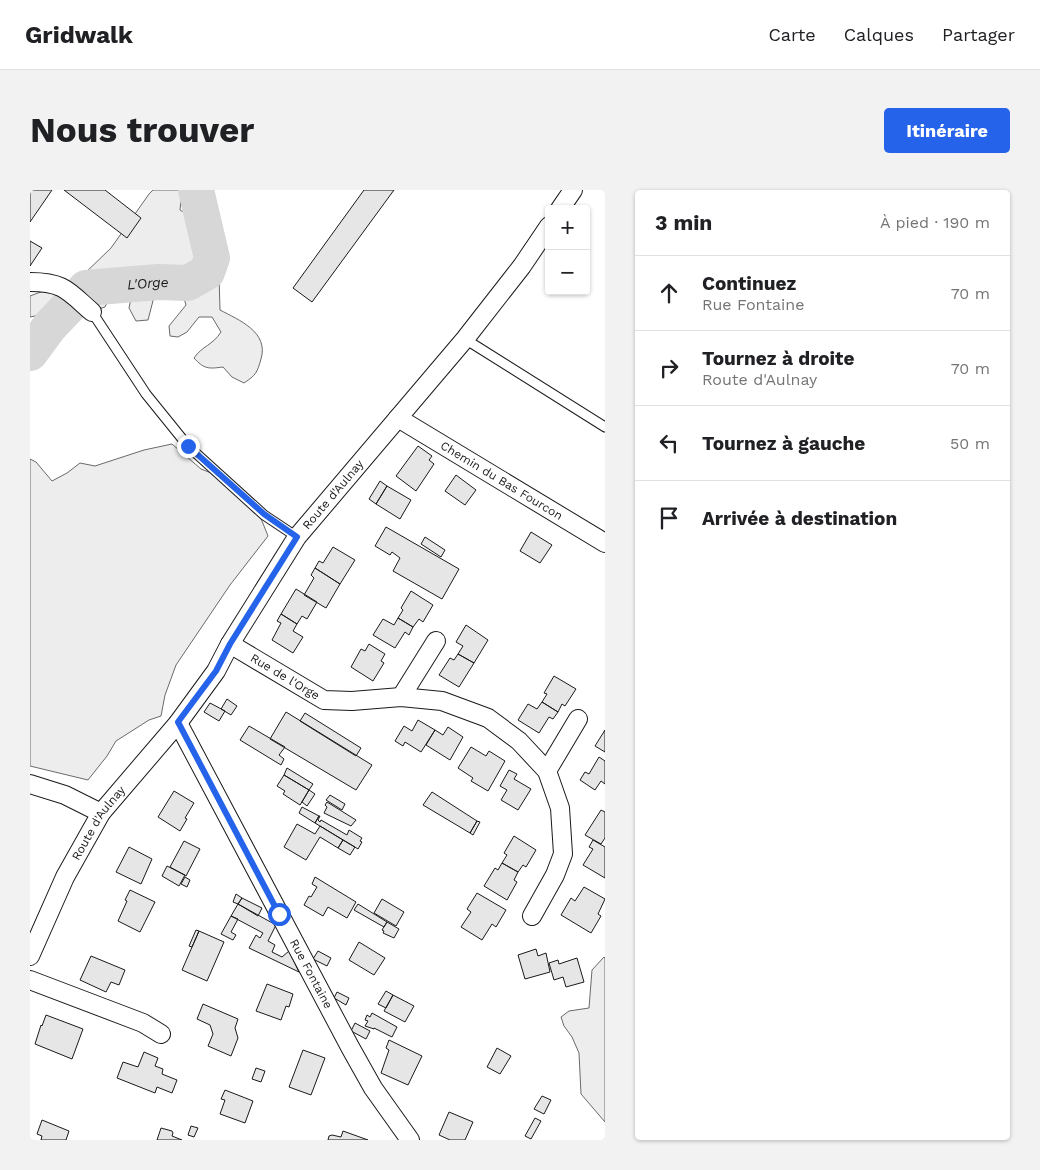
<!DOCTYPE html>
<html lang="fr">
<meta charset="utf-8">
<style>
body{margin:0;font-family:"Work Sans",sans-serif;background:#f2f2f2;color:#202124}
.controls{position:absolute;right:15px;top:15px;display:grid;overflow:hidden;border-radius:5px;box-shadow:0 1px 4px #0004}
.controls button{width:45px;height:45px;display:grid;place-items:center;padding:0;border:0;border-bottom:1px solid #e0e0e0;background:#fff;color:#202124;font:25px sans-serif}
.stop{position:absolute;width:15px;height:15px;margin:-11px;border:4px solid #2563eb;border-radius:50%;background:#fff}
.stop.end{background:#2563eb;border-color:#fff;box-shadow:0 1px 5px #0008}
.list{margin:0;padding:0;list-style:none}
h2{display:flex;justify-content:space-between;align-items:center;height:65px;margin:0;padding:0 20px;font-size:21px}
h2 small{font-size:16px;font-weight:400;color:#757577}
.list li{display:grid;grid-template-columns:32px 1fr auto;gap:15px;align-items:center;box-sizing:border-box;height:75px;padding:0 20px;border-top:1px solid #e0e0e0}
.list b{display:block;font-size:19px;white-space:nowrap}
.list p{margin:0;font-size:16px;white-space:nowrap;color:#757577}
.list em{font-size:16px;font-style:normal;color:#757577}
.icon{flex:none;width:28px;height:28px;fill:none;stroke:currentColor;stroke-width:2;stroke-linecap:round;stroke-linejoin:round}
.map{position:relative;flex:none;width:575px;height:950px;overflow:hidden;border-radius:5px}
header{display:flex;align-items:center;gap:30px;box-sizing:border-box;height:70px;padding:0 25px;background:#fff;border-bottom:1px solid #e0e0e0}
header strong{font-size:24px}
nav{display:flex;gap:28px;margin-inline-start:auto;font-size:18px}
.intro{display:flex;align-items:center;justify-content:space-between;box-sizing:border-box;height:120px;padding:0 30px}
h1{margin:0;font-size:35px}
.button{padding:12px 22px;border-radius:5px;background:#2563eb;color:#fff;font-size:18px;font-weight:700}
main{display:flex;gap:30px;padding:0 30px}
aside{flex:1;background:#fff;border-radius:5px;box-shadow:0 1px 4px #0004}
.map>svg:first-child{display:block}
.green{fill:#ededed;stroke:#6a6a6a}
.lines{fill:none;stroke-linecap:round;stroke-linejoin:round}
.river{stroke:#d7d7d7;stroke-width:36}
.building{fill:#e6e6e6;stroke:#1a1a1a}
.lane-casing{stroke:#1a1a1a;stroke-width:11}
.street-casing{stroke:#1a1a1a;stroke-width:20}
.lane{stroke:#fff;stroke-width:9}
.street{stroke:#fff;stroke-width:18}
.route{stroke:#2563eb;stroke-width:6}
.labels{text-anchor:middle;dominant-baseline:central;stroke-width:4;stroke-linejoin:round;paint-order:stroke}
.street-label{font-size:12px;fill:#1a1a1a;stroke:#fff}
.water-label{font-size:14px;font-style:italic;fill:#1a1a1a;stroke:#fff}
</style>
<header>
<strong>Gridwalk</strong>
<nav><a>Carte</a><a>Calques</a><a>Partager</a></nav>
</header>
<div class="intro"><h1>Nous trouver</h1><a class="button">Itinéraire</a></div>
<main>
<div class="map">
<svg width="575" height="950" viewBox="0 0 575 950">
<rect width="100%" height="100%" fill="#fff"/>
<path class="green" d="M123,0H152L150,20L161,26L170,63L189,85L190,120C209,130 239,142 231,169C227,183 226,185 214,193L202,187L193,177C178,179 174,179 164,168C172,156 183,155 191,142L182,127H169L157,142L148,147L140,146L139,136L156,115L153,105L142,101L125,103L118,130L106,131L99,118L102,104L109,92V84L100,80L89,87L75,117L66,120L52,115L36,120L0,127V106L51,87L81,58L119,4Z
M142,254L171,279L191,287L230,326L238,346L200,395L146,475L135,505L131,526L119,530L86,551L77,566L58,590L0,576V269L6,272L22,291L37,283L50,273L65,276L114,260Z
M574,767L575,768V932L551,904L549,863L542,847L534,836L531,827L539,821L559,818L562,780Z"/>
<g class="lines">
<path class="river" id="s1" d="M0,163L20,136L56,98L128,92L158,93L177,82L182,68L166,0"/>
</g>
<path class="building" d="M0,0H22L0,32Z
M34,0H75L111,28L97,48Z
M334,0H364L282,112L263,98Z
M0,51L12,58L0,76Z
M388,256L402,266L399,270L404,274L386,301L366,286Z
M426,285L446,300L435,315L415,301Z
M350,291L357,296L346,314L339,309Z
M357,296L381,310L370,329L346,314Z
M356,337L429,379L412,409L363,381L370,368L362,362L360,365L345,356Z
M501,342L522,355L510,373L490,361Z
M395,347L415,360L411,367L391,354Z
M303,357L325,370L310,394L285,378L289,371L293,373Z
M285,378L310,394L296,418L274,405L284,388L281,385Z
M266,399L287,412L277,429L272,426L267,434L251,424Z
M381,401L403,415L393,432L389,429L383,437L368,428L373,420L371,418Z
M251,424L267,434L263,441L273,447L263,463L242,450L251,433L247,431Z
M368,428L383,437L379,445L375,442L365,458L343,445L353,429L364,435Z
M436,435L458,450L444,473L428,464L433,456L426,452Z
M339,454L355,464L351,471L354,473L343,491L321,477L331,459L335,461Z
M428,464L444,473L429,497L409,485L420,468L424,470Z
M524,486L546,499L535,516L532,514L528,522L512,512L517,504L514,503Z
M197,509L207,516L201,525L191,519Z
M512,512L528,522L523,529L519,527L509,543L488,530L498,514L507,519Z
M180,513L195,521L189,531L174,522Z
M256,522L342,575L326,600L240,549Z
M275,523L331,558L326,566L270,531Z
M388,530L405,540L391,562L375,552L373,556L365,551L374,536L382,541Z
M219,536L255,557L249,565L254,569L251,575L210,550Z
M418,537L433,547L420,570L396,555L405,540L413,545Z
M575,540V562L565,556Z
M441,557L456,566L459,561L475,571L458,601L441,591L443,588L428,578Z
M569,567L575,571V594L571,591L565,600L550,590L555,582L559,584Z
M257,578L283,594L279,600L254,585Z
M479,580L487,584L484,589L501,599L488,620L471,610L477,600L470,596Z
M254,585L279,600L270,615L253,604L255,601L247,596Z
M279,600L285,604L277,616L272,612Z
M144,601L164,613L155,628L157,629L150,641L128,627Z
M402,602L447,631L440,643L393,615Z
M300,605L315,614L312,620L296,610Z
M297,612L326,630L321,636L294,623L297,617L295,615Z
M272,617L289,626L285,633L269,623Z
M571,620L575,622V648L571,654L555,645Z
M289,626H290L288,630L290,632L291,630L317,645L319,640L332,648L330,651L332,652L328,659L285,633Z
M447,631L450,632L443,645L440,643Z
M267,634L285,644L290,636L313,650L308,658L290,647L276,670L254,657Z
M484,646L506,660L496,677L493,675L488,682L472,673L477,665L474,663Z
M313,650L325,657L320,665L308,658Z
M563,650L575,657V688L553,675L563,659L559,657Z
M154,651L170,659L156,686L140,677Z
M99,657L122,669L111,694L86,682Z
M472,673L488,682L484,690L487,692L477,710L454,696L465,678L468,680Z
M137,676L155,685L149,696L132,686Z
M155,687L160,690L157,697L151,694Z
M285,687L326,712L317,728L298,717L293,726L274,715L279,706L281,707L287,697L282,694Z
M554,697L575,709L568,724L571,726L561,743L531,725L541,708L545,711Z
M100,700L125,712L110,742L88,731L97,711L95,710Z
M447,703L476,720L466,737L462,734L452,750L431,737L441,722L437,719Z
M206,704L212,708L208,714L203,712Z
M212,708L232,718L228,726L208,714Z
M352,709L374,722L366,736L344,723Z
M208,714L246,735L238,751L245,755L242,762L252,767L259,761L269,782L219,758L226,745L230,748L233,743L201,726Z
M328,714L357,732L354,737L324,720Z
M201,726L208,729L201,742L206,745L203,750L191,744Z
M357,732L369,739L364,748L353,743L354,741L352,740Z
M166,740L169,741L162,757L159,756Z
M169,741L194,752L177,791L152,780Z
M329,752L355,768L344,785L319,770Z
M506,759L508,766L516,763L520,782L495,789L488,765Z
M288,761L301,768L297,776L283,769Z
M61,766L95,780L89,795L81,792L76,802L50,790Z
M547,768L554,792L536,797L533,787L524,790L519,773L528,770L529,774Z
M237,794L263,804L259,817L256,816L251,830L226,821Z
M356,801L363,805L356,818L348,814Z
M307,802L319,808L316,815L304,808Z
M363,805L384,816L375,832L354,821Z
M173,814L208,829L205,838L208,848L201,866L178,856L183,844L180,835L167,829Z
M342,823L367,837L362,847L344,838V839L335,836L338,831L335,830L337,825L340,827Z
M16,825L53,839L42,869L5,854L11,835L12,836Z
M325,833L340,841L336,849L321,841Z
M359,850L392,866L378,895L351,883L359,860L356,858Z
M467,858L481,866L470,884L457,877Z
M273,860L295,868L281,905L259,897Z
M114,862L128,868L125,876L133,879L132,884L147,890L142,903L127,897L125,903L87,888L93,872L108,877Z
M226,878L235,881L231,892L222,889Z
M195,900L223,911L215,933L190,924L195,910L191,909Z
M512,906L521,910L514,924L504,919Z
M419,922L443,932L435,950H420L409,945Z
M505,928L511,931L501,949L495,946Z
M12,930L39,941L36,950H11L12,946L7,944Z
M161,936L168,938L164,947L158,945Z
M131,938L142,941L143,943L142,946L152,950H127Z
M313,941L338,950H298L299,946L302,945L311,947Z"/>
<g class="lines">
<defs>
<path id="lane" d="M62,122L116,204L158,256L234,325L267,347
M435,149L575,237"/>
<g id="street">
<path d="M530,19L543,0"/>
<path d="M0,92C34,92 38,101 62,122"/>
<path id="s2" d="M368,228L575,353"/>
<path id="s3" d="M200,454L294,510L322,511L371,507L412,511L458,528L489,551L517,581L530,618L533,664L525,685L502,726"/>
<path d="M371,507L406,451"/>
<path id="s4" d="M148,533L320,857L343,898L380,950"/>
<path d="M517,581L548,529"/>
<path d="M0,594L35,605L71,623"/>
<path id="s5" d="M0,766L35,687L71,623L148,533L186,481L200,454L267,347L435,149L492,76L519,36"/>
<path d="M0,790L113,833L131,844"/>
</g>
</defs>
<use href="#lane" class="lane-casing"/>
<use href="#street" class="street-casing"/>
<use href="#lane" class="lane"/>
<use href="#street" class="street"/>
</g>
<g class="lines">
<path class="route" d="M158,256L234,324L267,347L200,454L186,481L148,532L249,724"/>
</g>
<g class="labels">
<g class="street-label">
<text stroke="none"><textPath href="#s2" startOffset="121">Chemin du Bas Fourcon</textPath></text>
<text stroke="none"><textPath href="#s5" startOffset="555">Route d'Aulnay</textPath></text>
<text stroke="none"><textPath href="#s3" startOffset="64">Rue de l'Orge</textPath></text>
<text stroke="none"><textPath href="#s5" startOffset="150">Route d'Aulnay</textPath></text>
<text stroke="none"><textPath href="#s4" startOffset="284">Rue Fontaine</textPath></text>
</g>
<g class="water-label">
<text stroke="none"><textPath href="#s1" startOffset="148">L'Orge</textPath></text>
</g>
</g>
</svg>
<div class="controls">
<button>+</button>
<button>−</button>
</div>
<div class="stop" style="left:249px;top:724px"></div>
<div class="stop end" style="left:158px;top:256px"></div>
</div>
<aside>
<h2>3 min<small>À pied · 190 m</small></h2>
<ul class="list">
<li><svg class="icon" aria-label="ahead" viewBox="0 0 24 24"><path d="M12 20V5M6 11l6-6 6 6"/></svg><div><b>Continuez</b><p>Rue Fontaine</p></div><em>70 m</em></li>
<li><svg class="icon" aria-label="right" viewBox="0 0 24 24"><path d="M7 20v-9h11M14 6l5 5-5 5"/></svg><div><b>Tournez à droite</b><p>Route d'Aulnay</p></div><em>70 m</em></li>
<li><svg class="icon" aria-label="left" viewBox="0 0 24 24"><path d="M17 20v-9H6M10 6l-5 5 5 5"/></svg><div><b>Tournez à gauche</b></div><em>50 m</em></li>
<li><svg class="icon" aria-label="arrive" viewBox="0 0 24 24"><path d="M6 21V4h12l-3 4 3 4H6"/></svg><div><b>Arrivée à destination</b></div></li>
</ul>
</aside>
</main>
